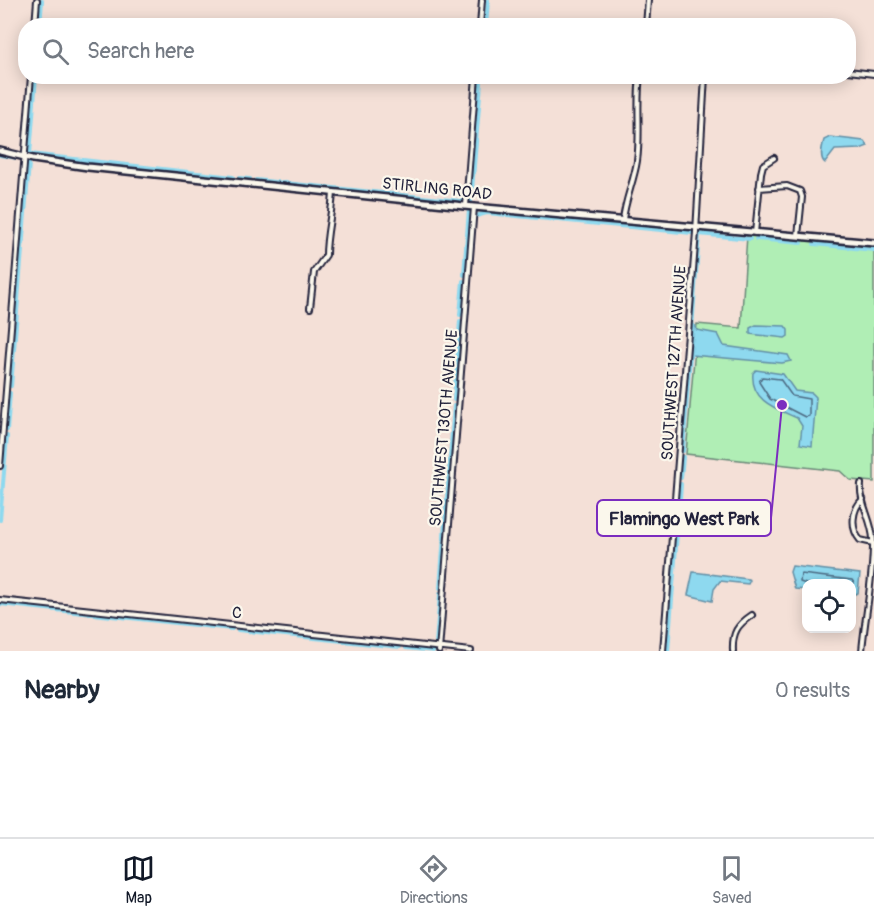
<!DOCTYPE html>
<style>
body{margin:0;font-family:Pangolin,sans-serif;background:#f2f2f3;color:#1f2937}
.controls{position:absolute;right:18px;bottom:18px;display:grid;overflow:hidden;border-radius:12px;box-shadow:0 3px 15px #0003}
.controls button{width:54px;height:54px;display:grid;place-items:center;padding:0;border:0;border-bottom:2px solid #e0e1e3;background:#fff;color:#1f2937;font:30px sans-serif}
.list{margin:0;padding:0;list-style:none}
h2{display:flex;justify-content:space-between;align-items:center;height:78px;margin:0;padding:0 24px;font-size:26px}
h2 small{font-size:20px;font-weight:400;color:#747a83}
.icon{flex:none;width:33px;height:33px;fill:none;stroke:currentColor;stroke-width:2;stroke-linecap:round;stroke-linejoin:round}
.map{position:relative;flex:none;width:874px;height:651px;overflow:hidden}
.search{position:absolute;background:#fff;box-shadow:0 3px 15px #0003;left:18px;right:18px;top:18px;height:66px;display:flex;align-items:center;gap:15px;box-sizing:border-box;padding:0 21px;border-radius:24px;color:#747a83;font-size:22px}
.sheet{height:186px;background:#fff}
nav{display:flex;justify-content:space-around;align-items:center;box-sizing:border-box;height:84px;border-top:2px solid #e0e1e3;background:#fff;font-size:16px;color:#747a83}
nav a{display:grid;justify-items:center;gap:3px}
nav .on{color:#111827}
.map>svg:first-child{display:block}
.green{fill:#b0eeb5;stroke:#698878;stroke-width:1.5}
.water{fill:#8ed9ef;stroke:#6390a7;stroke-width:1.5}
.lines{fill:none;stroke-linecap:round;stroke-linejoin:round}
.shore{stroke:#4d6b83;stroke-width:1.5}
.canal{stroke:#8ed9ef;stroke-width:4}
.street-casing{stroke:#22223b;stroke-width:8}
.secondary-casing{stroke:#22223b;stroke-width:10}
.street{stroke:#fbf7ec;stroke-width:4}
.secondary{stroke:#fbf7ec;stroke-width:5}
.labels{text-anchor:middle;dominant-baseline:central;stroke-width:4.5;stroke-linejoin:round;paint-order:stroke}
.street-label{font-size:16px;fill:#22223b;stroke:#fbf7ec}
.leader{fill:none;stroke:#7b2cbf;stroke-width:2}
.callout-dot{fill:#7b2cbf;stroke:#fbf7ec;stroke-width:2}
.callout{fill:#fbf7ec;stroke:#7b2cbf;stroke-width:2}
.callout-label{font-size:18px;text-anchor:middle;font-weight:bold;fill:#22223b}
</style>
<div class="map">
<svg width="874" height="651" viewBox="0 0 874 651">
<rect width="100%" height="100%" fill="#f4e0d7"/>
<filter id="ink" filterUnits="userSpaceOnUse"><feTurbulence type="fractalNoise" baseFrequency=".0167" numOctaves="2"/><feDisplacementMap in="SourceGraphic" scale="12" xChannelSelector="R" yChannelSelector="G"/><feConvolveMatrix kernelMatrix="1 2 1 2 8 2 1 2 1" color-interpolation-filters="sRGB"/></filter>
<g filter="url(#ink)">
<path class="green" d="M747,235L874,247V482L850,480L840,471L686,454L697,324L741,328Z"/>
<path class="water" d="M830,137L864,141L868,146L860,149L835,150L825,163C819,158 822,147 824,140Z
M694,325L697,330L718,334L724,346L788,355L791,361L782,363L691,355Z
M756,325L785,326L788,330V336L785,338L750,334V328Z
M756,370L783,374L795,391L812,393L816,397L812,446L800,444L802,426L797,418C777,409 750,401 753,373Z
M792,566L860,574L858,593L852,595V584H806V590L795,589L790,572Z
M693,572L748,579L750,580L748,584L720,581L714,589L712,601L688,595Z"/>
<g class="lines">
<path class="shore" d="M762,377L780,379L792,396L809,399V416L805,417L770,399L759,382Z
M806,584L800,582L801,574L852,580L854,583L852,589"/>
<path class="canal" d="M40,26L42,0
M486,26L488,0
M36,76L30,154L233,177
M482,77V76
M0,155L17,158
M239,178L250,179
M256,180L461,201
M471,201L481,83
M476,216L487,213L692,233
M756,239L801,243
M814,244L874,250
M464,275L469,210
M460,315L463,281
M11,386L29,163
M454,400L460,321
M7,430L10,393
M683,451L699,234L750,239
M681,478L683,457
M679,514L681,484
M0,520L7,436
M440,588L454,406
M0,604L232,629
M238,630L400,647
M436,643L440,594
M406,648L434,651
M668,651L678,520"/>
<defs>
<path id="street" d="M35,26L37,0
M480,26L482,0
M646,26L648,0
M848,71L874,74
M759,188L787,186L800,191L802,197L798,236
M466,206L476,76
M623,220C625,200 634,181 637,161C641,133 636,105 640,76
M755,233L761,173L763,165L774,158
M310,308L314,272L326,255C326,234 332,214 333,192
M0,466L31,76
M861,484C859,502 872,520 873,539C874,575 865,615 862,651
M863,499C852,509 850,528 860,540L873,543
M0,600L471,651
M439,651L474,207
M663,651L696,232L705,76
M733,651C732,633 737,625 752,615"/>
<path id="secondary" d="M0,151L33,159L88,167L474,207L874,243"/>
</defs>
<use href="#street" class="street-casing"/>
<use href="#secondary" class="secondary-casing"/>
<use href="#street" class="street"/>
<use href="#secondary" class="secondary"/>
</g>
</g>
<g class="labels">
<g class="street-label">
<text transform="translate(437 189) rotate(6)">STIRLING ROAD</text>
<text transform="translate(674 363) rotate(-86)">SOUTHWEST 127TH AVENUE</text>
<text transform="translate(444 428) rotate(-85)">SOUTHWEST 130TH AVENUE</text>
<text transform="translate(237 613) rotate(6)">C</text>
</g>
</g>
<path class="leader" d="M782 405L771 518"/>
<circle class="callout-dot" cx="782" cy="405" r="6"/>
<rect class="callout" x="597" y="500" width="174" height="36" rx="6"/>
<g class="callout-label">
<text x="684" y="525">Flamingo West Park</text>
</g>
</svg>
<div class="controls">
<button><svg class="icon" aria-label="locate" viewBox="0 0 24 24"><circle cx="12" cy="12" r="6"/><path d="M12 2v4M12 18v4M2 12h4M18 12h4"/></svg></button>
</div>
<div class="search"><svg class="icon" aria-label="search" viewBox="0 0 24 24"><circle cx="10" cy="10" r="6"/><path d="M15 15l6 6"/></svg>Search here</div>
</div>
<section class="sheet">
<h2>Nearby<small>0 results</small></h2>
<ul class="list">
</ul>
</section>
<nav>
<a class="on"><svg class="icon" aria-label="map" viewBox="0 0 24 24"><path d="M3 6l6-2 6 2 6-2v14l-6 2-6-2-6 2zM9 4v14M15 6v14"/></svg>Map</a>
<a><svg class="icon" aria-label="directions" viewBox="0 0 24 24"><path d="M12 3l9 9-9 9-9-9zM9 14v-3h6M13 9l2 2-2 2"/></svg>Directions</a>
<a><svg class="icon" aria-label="saved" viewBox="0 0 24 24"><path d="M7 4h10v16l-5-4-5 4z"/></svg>Saved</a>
</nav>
